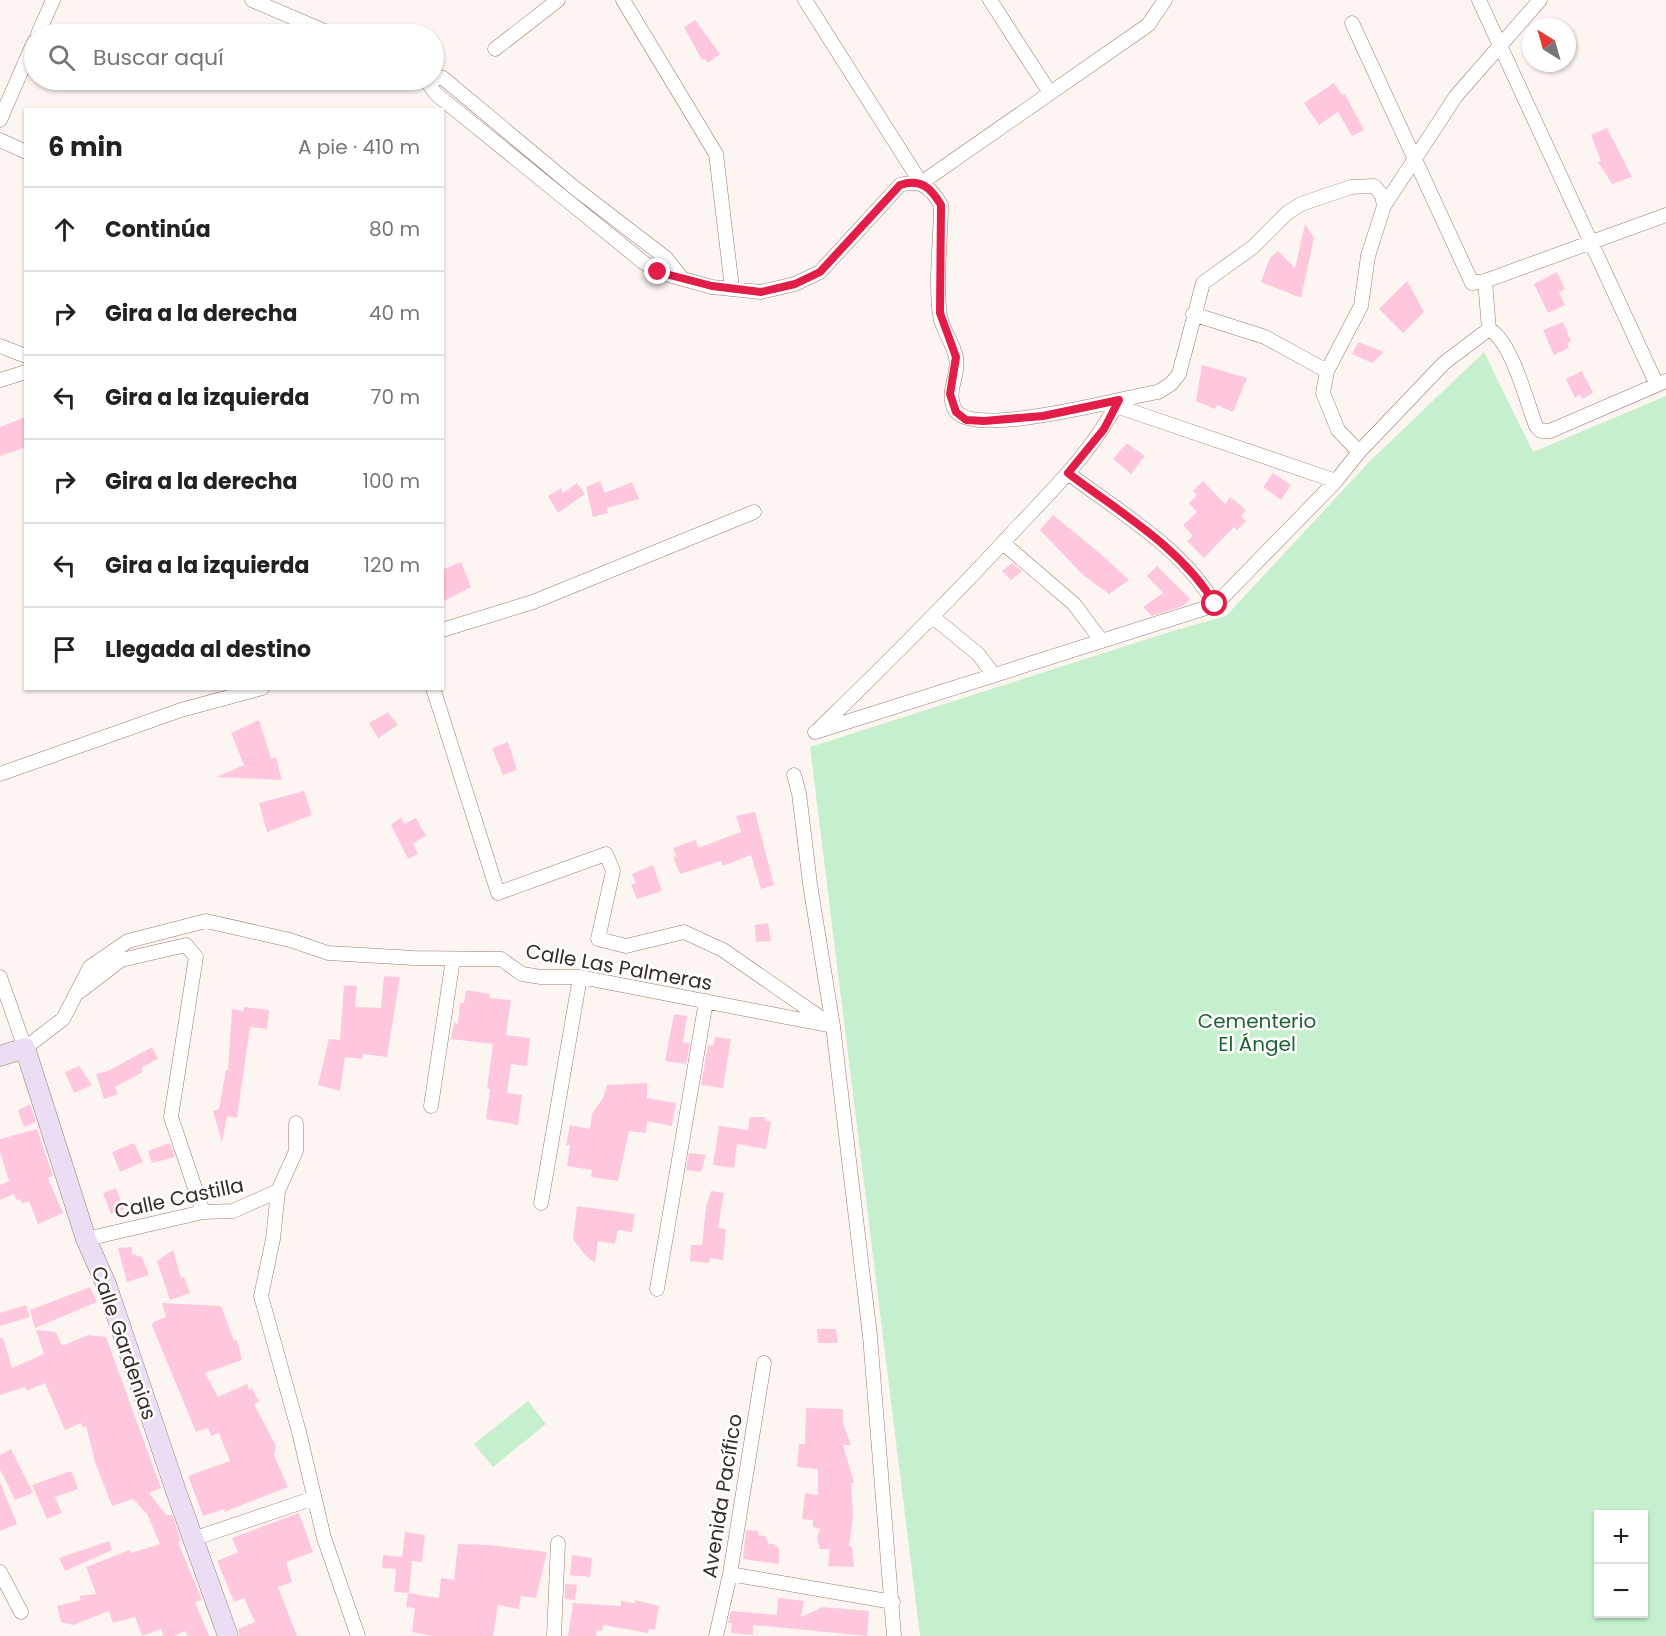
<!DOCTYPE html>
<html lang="es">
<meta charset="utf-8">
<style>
body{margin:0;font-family:Poppins,sans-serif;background:#f6f6f6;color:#222}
.controls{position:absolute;right:18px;bottom:18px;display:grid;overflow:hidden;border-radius:0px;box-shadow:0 2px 4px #0004}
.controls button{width:54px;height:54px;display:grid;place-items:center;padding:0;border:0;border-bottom:2px solid #e0e0e0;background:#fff;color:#222;font:30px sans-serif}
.compass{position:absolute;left:1522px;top:18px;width:54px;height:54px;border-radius:50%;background:#fff;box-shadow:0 2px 4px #0004;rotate:323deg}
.stop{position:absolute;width:18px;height:18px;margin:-14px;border:4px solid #e11d48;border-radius:50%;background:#fff}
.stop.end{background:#e11d48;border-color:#fff;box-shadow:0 2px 6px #0008}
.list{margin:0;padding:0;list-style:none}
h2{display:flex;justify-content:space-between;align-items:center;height:78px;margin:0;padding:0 24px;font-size:26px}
h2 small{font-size:20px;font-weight:400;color:#767676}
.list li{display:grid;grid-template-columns:39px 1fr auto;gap:18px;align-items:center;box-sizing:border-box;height:84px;padding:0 24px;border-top:2px solid #e0e0e0}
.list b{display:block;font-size:22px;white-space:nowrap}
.list em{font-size:20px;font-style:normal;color:#767676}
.icon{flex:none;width:33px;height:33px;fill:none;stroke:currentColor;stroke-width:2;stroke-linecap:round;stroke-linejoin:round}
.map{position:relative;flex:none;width:1666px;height:1636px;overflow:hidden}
.search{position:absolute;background:#fff;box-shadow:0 2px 4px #0004;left:24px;top:24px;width:420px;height:66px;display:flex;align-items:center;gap:15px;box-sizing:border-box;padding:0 21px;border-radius:33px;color:#767676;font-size:22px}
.panel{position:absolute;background:#fff;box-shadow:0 2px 4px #0004;left:24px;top:108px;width:420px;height:582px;border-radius:0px}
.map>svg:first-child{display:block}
.green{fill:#c6f0cd;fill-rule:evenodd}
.building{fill:#ffc7de}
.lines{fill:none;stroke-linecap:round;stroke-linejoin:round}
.street-casing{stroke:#9c7a6d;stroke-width:15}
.secondary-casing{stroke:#9c7a6d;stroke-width:21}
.street{stroke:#fff;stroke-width:14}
.secondary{stroke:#ebdef4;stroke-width:20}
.route{stroke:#e11d48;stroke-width:8}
.labels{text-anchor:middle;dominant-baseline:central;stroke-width:5;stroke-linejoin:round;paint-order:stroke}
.street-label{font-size:20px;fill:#392a25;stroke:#fff}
.park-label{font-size:20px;fill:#216234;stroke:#fff}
</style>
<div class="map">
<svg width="1666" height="1636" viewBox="0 0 1666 1636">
<rect width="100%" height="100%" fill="#fdf5f2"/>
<path class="green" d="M1484,352L1533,452L1666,396V1636H920L810,747L1179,629L1226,616L1370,461ZM1598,1514H1644V1614H1598Z
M528,1401L546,1424L493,1467L474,1444Z"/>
<path class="building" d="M695,20L720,54L708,63L705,59L702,60L684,27Z
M1334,83L1342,95L1345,94L1364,130L1352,136L1338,112L1319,125L1304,103Z
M1607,128L1632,177L1612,184L1598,162L1601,161L1591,135Z
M1305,224L1314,238L1301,298L1261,282L1270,258L1278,251L1295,268Z
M1557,272L1565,289L1559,292L1565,305L1548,313L1534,284Z
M1407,281L1424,312L1403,333L1379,309Z
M1563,322L1571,341L1567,343L1569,348L1554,355L1543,330Z
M1358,342L1384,352L1372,363L1352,354Z
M1202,365L1247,378L1233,412L1217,405L1215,409L1196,401Z
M1582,371L1593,393L1582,399L1580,395L1575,398L1566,379Z
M26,417V447L0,456V427Z
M1127,443L1145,456L1131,474L1113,459Z
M1273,473L1291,485L1281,500L1263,487Z
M600,481L605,493L632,482L639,499L607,508L608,513L593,517L586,487Z
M1203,481L1225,504L1230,497L1246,510L1241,516L1246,521L1237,530L1234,527L1204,558L1187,541L1193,536L1183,525L1197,512L1189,503L1197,495L1193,491Z
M577,483L585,494L558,513L548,496L561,488L563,493Z
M1053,515L1103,556L1129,580L1109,594L1083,575L1040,530Z
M461,562L471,587L442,602V570Z
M1012,563L1022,571L1011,580L1002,571Z
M1157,566L1190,599L1183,606L1152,616L1143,607L1163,593L1147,576Z
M388,712L398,725L378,738L369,723Z
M259,720L271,759L276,757L282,780L216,777L244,765L231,733Z
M508,742L517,770L503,775L492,748Z
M304,791L312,815L267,832L259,803Z
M755,812L774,885L761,889L751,855L723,866L721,861L680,874L673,857L676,856L673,848L696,840L698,848L741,832L736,816Z
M401,817L404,824L416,818L426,836L413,843L418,854L408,859L391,825Z
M653,865L662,891L637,899L631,885L636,883L632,874Z
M768,923L771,941L756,942L755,925Z
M384,976L400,977L387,1057L363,1054L362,1059L345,1057L340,1091L318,1085L329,1039L340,1040L344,985L357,986L355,1007L381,1008Z
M466,990L490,994L489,998L511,1000L506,1035L530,1038L527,1066L511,1064L507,1093L522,1095L518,1125L486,1119L490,1089H487L493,1044L451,1039L454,1023L458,1024L460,1003H464Z
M244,1007L269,1010L267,1029L250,1027L237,1118L227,1116L222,1142L213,1111L219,1109L226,1070H228L232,1009L243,1011Z
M674,1014L687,1016L683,1042L690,1043L686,1064L665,1061Z
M715,1037L731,1039L723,1088L701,1085L708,1045L713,1046Z
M152,1047L158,1059L141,1068L143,1072L115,1087L118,1094L104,1099L96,1074L108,1071Z
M79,1066L92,1085L74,1093L65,1072Z
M647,1083V1098L676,1103L672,1126L647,1121L646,1133L629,1131L618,1181L591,1177L592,1170L567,1166L570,1145H566L570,1125L590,1129L592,1114L603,1098L607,1085Z
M30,1104L36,1122L24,1127L18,1110Z
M750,1117H765V1121L771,1122L766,1149L737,1144L734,1168L713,1165L719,1126L748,1130Z
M37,1129L53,1176L48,1178L63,1213L38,1224L29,1201L22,1203L20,1199L16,1200L14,1194L0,1200V1185L9,1181L0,1152V1139Z
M134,1143L143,1162L120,1172L112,1152Z
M170,1143L175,1157L152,1163L148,1151Z
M689,1153L706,1155L701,1172L686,1170Z
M116,1188L124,1209L111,1214L103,1193Z
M711,1191L724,1193L718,1228L726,1229L723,1260L710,1258L709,1263L690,1261L691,1245H702L706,1207Z
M577,1206L635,1214L632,1232L618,1230L615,1244L598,1241L595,1263L585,1255L573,1239Z
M132,1247V1254L142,1257L149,1275L127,1282L118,1248Z
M173,1250L181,1278L184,1277L190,1293L170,1300L157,1261Z
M90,1287L97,1302L35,1328L30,1310Z
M162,1303L221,1306L234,1341L237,1340L242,1360L205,1373L218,1397L247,1384L249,1390L252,1388L259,1402L254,1404L276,1446L274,1455L288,1487L224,1512L225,1509L203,1516L188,1476L230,1461L219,1433L211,1436L208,1428L196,1432L152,1326L153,1322L166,1317Z
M26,1305L30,1317L0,1326V1313Z
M817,1329H836L838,1343H818Z
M36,1330L56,1332L62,1346L88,1335L106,1337L161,1488L149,1493L166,1515H172L181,1541L178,1542L202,1600L195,1602L209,1636H188L185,1631L174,1636H164L161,1629L142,1636L135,1617L113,1623L109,1611L73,1625L61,1622L57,1606L81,1600L79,1596L96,1594L86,1567L130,1550L131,1553L160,1544L147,1514L133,1499L112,1506L95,1462L86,1426L83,1428L81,1423L65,1430L45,1383L27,1391L25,1387L0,1395V1338H3L12,1368L44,1354Z
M806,1408L843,1409V1423L851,1445H843L854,1483H851L853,1516L849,1546L852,1547L854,1567L828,1566L830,1549H820L817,1538L820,1529L813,1527V1520L802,1519L805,1493L818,1495V1469L797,1467L799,1444H805Z
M11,1449L33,1493L15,1500L0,1469V1455Z
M68,1472H72L78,1489L55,1497L62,1513L47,1519L32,1485Z
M0,1482L17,1524L0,1531Z
M299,1513L313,1552L286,1562L292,1582L278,1587L297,1636H240L238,1629L255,1622L244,1598L234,1602L217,1561L238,1552L232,1538Z
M746,1530L758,1531L759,1536H765L769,1544H774L779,1548V1564L743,1559Z
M405,1532L425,1535L422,1562L412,1561L409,1593L394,1592L396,1569L382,1568L383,1555L402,1557Z
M109,1541L112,1550L65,1571L59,1558Z
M458,1544L490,1545L547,1552L536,1598L521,1596L519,1609L498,1605L493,1636H433L412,1632L415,1608L406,1607L408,1593L439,1598L441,1578L454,1580Z
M572,1555L592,1558L590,1577L570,1575Z
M565,1584L577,1585L575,1600L565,1599Z
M778,1598L804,1601L801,1617L823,1607L869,1611L867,1636L753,1625V1635L731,1633L732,1623H728L731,1611L777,1615Z
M635,1600L659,1606L655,1630L649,1629L648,1633L603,1625L602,1631L597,1630L596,1636H568L573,1603L621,1606V1601L635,1603Z"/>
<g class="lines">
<defs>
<path id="street" d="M252,0L331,34
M623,0L716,154L732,288
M805,0L921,183L1148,25L1165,0
M990,0L1050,93
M1479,0L1657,385
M1352,23L1472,283L1485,281L1489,329
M38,34L53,0
M495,49L558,0
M434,77L443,78L576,189L666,258L681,277
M426,80L436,94L643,262L658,272L712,287L761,292L795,284L820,272L900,185C921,178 931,188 941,205C941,238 935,283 940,315C942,330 953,342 956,357C960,376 945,391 955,410C973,440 1124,397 1158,392L1171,384L1179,374L1203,283L1253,247L1287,213L1301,204L1351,187L1374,186L1382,195L1384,206
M0,120L34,42
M0,140L26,152
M1485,281L1666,215
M1193,314L1265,337L1327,371
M0,346L26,356
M0,380L26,372
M1116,406L1336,481
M1359,452L1338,430L1323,393L1327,371L1361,306L1368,256L1384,206L1456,96L1540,0
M1068,473C1119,512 1183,548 1215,605
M1003,543L1074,604L1101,640
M934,618L978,654L994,675
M442,630L533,602L754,512
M433,688L498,893L606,854L613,871L598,939L626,946L684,932L723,950L828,1023
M819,729C885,665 949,601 1011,534C1052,490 1091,454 1119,400
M815,732L1215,605L1336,481L1359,452L1444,363L1489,329C1512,342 1526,400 1536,426L1541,431H1550L1666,381
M0,774L181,710L262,688
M794,775L799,793L810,884L833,1026L870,1336L894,1636
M0,977L25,1048L63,1019L90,967L128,941L206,921L290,940L328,953L414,958L501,959L522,974L541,977H580L833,1026
M79,992L121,960L186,945L196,957L171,1117L203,1212
M431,1106L453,959
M296,1123V1151L278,1191L273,1239L261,1296L299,1432L324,1538L358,1636
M541,1203L580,977
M86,1239L203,1212L233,1211L278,1191
M657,1289L706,1001
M193,1539L314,1498
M0,1572L21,1612
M730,1574L893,1602
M554,1636L558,1543
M716,1636L730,1574L764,1363"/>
<path id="secondary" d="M0,1056L25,1048L86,1239L106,1284L177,1494L228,1636"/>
</defs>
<use href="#street" class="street-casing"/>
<use href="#secondary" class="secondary-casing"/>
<use href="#street" class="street"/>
<use href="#secondary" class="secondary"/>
</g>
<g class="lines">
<path class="route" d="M658,272L712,286L761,292L795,284L820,272L900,185C921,178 931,188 941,205L940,313L956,357L950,394L956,412L966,420L984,421L1043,416L1119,400L1104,429L1068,473C1119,512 1182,548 1215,604"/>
</g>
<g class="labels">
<g class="street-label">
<text transform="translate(619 967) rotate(10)">Calle Las Palmeras</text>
<text transform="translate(179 1198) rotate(-12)">Calle Castilla</text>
<text transform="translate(124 1343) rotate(71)">Calle Gardenias</text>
<text transform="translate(722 1496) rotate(-81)">Avenida Pacífico</text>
</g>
<g class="park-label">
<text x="1257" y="1021">Cementerio<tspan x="1257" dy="23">El Ángel</tspan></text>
</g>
</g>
</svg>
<div class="controls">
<button>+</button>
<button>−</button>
</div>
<svg class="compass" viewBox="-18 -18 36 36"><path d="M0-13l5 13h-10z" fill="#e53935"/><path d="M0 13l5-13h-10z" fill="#767676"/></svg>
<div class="stop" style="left:1215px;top:604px"></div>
<div class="stop end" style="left:658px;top:272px"></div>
<div class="search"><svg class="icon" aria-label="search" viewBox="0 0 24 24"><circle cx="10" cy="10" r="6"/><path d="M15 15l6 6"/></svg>Buscar aquí</div>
<section class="panel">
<h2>6 min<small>A pie · 410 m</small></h2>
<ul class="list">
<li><svg class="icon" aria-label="ahead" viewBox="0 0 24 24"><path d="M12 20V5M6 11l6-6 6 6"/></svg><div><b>Continúa</b></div><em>80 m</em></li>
<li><svg class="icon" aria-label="right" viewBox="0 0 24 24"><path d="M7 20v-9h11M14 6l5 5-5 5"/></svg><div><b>Gira a la derecha</b></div><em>40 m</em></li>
<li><svg class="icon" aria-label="left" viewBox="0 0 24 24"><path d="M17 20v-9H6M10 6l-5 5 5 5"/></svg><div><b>Gira a la izquierda</b></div><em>70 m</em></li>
<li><svg class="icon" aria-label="right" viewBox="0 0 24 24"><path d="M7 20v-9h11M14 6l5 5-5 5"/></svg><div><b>Gira a la derecha</b></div><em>100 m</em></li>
<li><svg class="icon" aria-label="left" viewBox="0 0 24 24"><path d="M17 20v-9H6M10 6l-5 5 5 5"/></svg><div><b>Gira a la izquierda</b></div><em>120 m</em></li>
<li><svg class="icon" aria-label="arrive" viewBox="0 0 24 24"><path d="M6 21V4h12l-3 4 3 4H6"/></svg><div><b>Llegada al destino</b></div></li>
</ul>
</section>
</div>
